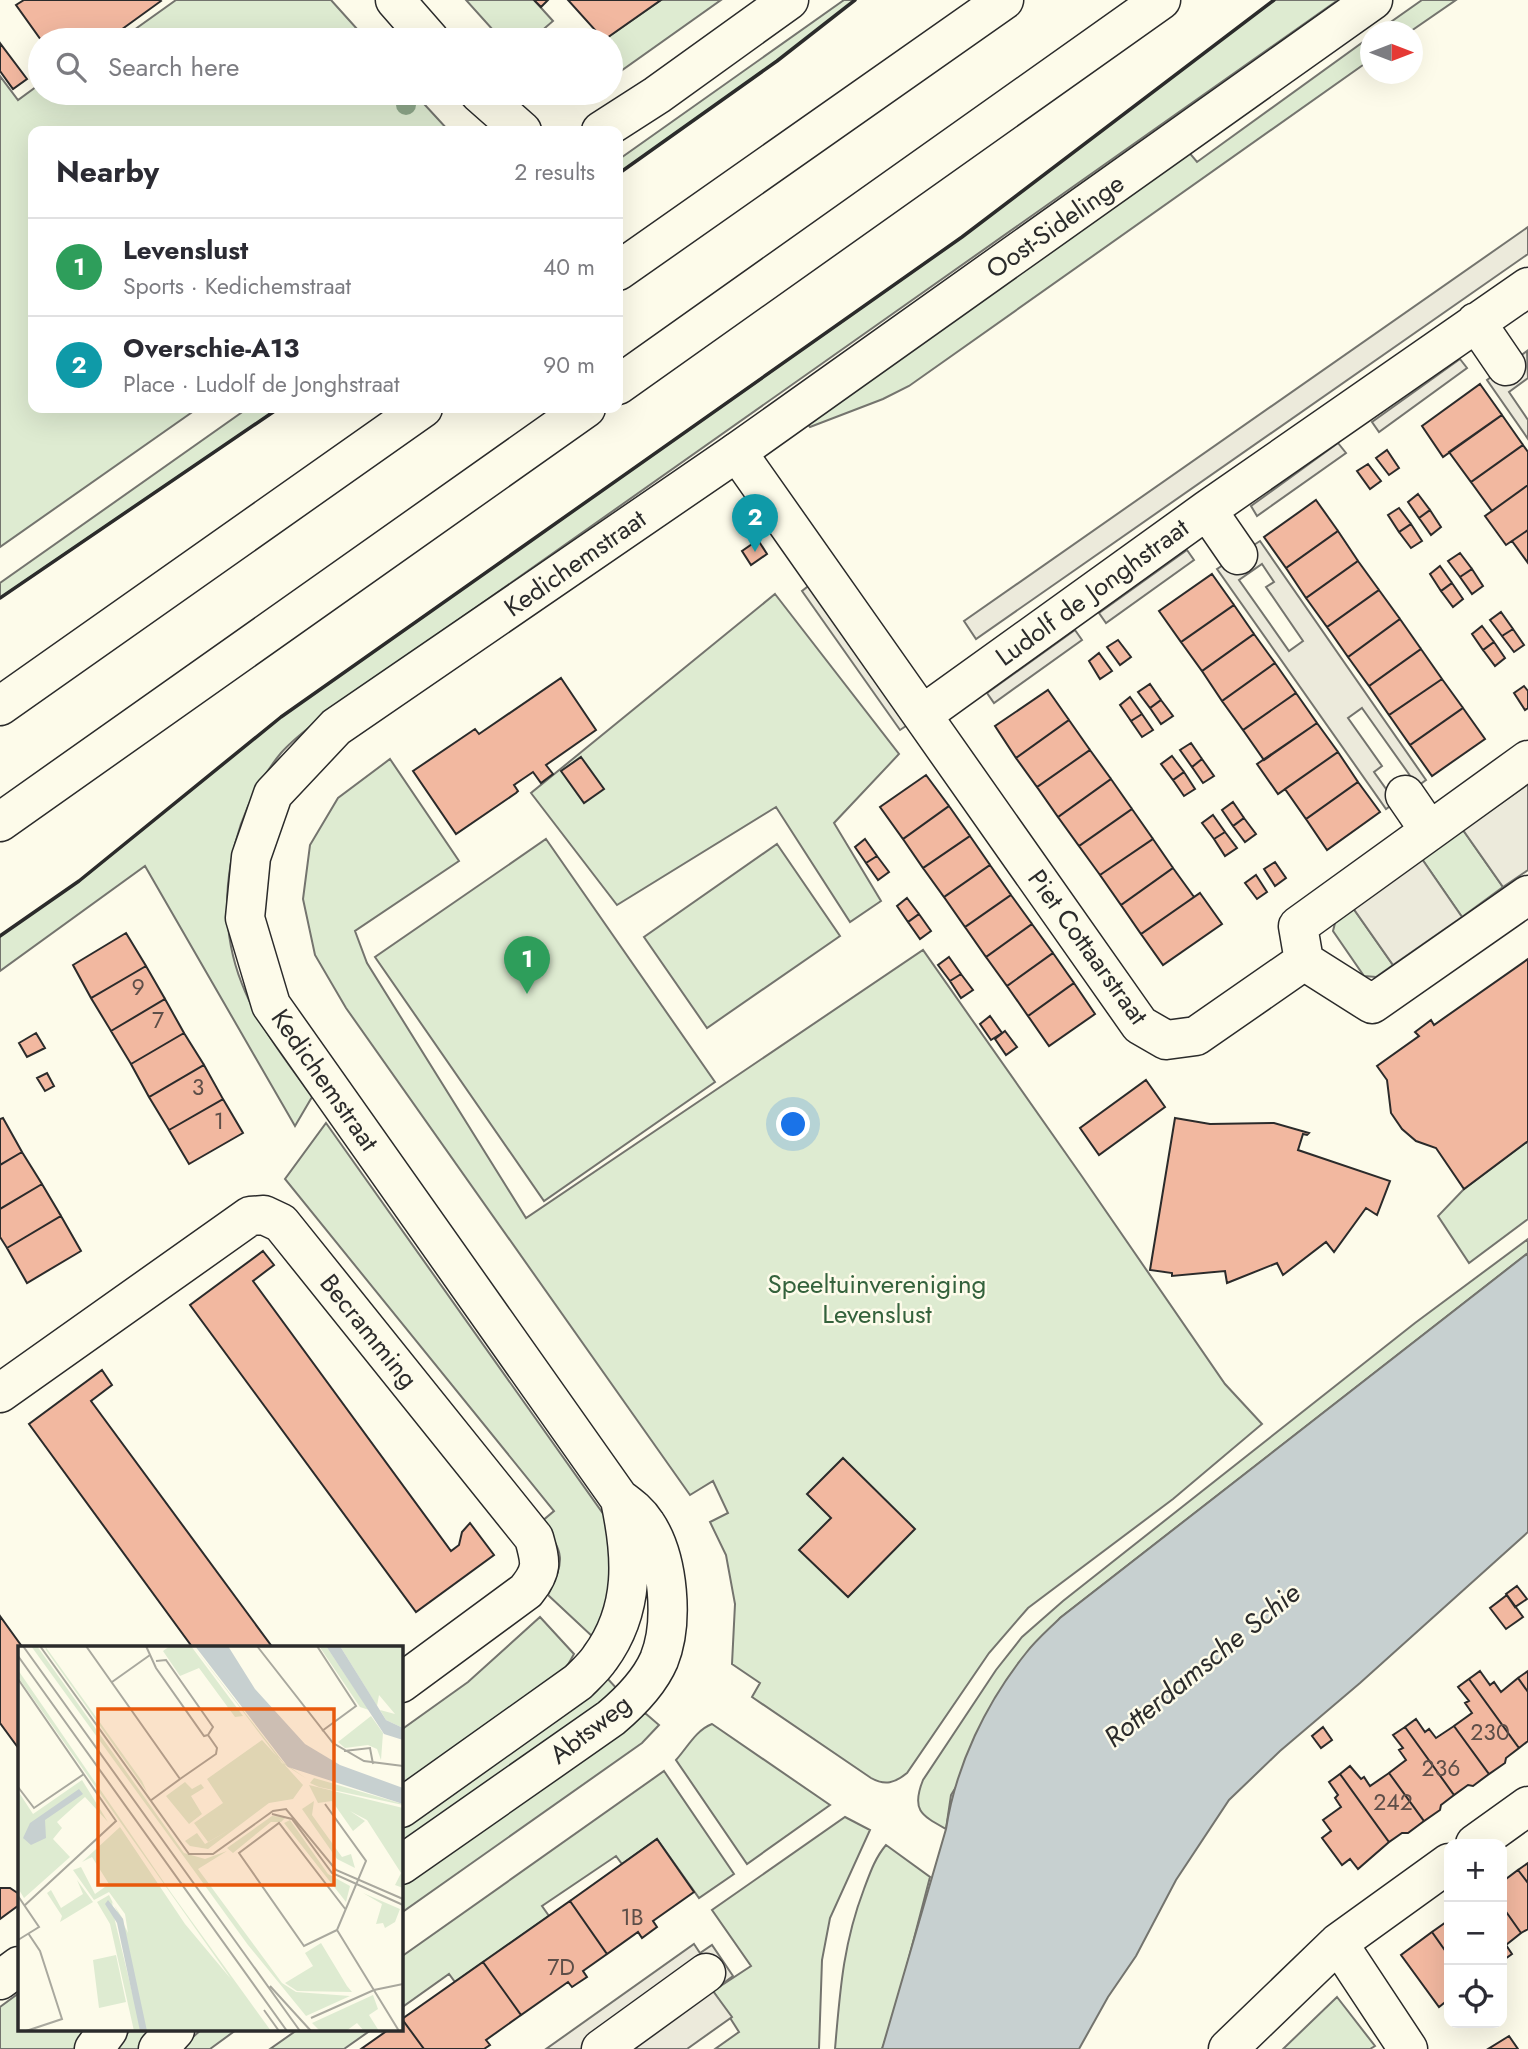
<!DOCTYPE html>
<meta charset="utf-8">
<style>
body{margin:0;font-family:Jost,sans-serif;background:#f2f2f3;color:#2b2b33}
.controls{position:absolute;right:21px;bottom:21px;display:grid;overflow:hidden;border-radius:14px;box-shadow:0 7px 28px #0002}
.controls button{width:63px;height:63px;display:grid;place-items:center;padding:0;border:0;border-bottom:2px solid #e1e1e2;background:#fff;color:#2b2b33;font:35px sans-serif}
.compass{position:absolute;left:1360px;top:21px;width:63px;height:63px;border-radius:50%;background:#fff;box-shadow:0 7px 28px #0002;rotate:90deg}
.you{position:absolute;left:794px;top:1125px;width:24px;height:24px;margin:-18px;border:5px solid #fff;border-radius:50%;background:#1a73e8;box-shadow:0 0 0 10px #1a73e833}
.badge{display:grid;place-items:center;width:46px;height:46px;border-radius:50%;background:#1a73e8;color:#fff;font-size:23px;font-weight:700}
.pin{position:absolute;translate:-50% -58px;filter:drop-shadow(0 2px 4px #0008)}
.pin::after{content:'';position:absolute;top:37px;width:24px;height:21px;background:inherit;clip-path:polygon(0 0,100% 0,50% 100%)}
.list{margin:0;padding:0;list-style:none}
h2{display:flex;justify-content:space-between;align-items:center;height:91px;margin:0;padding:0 28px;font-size:30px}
h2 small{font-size:23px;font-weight:400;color:#7c7c81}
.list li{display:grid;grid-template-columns:46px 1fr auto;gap:21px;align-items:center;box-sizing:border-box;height:98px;padding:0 28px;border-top:2px solid #e1e1e2}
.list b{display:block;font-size:26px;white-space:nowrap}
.list p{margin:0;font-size:23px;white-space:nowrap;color:#7c7c81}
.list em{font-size:23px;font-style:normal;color:#7c7c81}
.icon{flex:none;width:38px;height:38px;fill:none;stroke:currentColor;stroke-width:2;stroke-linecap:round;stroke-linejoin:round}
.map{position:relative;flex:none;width:1528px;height:2049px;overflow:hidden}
.search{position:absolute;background:#fff;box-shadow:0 7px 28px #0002;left:28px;top:28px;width:595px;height:77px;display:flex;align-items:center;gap:18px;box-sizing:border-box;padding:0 24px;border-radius:38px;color:#7c7c81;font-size:26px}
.panel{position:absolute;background:#fff;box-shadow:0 7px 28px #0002;left:28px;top:126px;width:595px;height:287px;border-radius:14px}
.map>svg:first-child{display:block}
.green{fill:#deebd1;stroke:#74746e;stroke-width:2}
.parking{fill:#eceadb;stroke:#74746e;stroke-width:2;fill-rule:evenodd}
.water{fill:#c7d0d0;stroke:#74746e;stroke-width:2}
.building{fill:#f2b8a0;stroke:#2b2b2b;stroke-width:2}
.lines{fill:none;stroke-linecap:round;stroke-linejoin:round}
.street-casing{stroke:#2b2b2b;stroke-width:41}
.secondary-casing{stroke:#2b2b2b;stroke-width:41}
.highway-casing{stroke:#2b2b2b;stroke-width:41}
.street{stroke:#fdfbea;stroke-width:38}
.secondary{stroke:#fdfbea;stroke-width:38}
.highway{stroke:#fdfbea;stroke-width:38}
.wall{stroke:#2b2b2b;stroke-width:3.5}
.tree{fill:#8ea78a}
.labels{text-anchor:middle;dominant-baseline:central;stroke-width:5;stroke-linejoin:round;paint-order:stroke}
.number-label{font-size:23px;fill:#5d4e48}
.street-label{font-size:26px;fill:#2b2b2b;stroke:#fdfbea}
.park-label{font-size:26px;fill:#34623c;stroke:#fdfbea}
.water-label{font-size:28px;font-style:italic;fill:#2b2b2b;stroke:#fdfbea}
.inset-road{fill:none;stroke:#a9a89e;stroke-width:2}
.view{fill:#e8590c;fill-opacity:0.15;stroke:#e8590c;stroke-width:3.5}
.inset-edge{fill:none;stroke:#2b2b2b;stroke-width:3.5}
</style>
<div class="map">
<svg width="1528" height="2049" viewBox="0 0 1528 2049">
<rect width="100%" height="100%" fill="#fdfbea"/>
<path class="green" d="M176,0H331L367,40H120Z
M466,0H534L553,21L531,40H502Z
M661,0H721L611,78V40H592L599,35L604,40Z
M844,0H855L777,61L618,174V160Z
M1274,0H1338L329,711C313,725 294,738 281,753C229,816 212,908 242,984C258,1026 287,1061 312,1097L295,1126L145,866L0,971V936L79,881L281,717L962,237Z
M1422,0H1456L1411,31H1378Z
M1370,37V60L909,386L883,399L810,427L807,423L1188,151L1197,162Z
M0,76L18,100L40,84V93H414L449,131H33V408H198L0,547Z
M248,408H279L0,598V583Z
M775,594L899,754L834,823L881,901L850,922L776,807L617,905L531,793Z
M390,759L459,861L355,931L367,963L526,1218L923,950L1081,1175L1225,1384L1262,1424L1173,1499L1028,1608L989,1653L907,1773C895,1783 885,1786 871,1778L752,1697L760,1683L732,1664L735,1604L726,1555L710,1522L728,1513L713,1481L690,1495L346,1008L315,955L303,899L310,845L338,798Z
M1463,830L1503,887L1462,917L1422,859Z
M546,839L715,1082L544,1201L375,957Z
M777,844L840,936L707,1028L644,937Z
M1353,908L1393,965L1376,977L1364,976L1333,931L1336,919Z
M326,1123L604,1515L616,1547L614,1586L594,1638L548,1595C565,1559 565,1554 541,1522L554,1511L285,1179Z
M1528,1141V1219L1469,1263L1438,1216L1464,1189Z
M1528,1239V1253L1060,1618L951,1795L946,1829C921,1815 911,1810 923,1780L996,1670L1022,1637L1063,1601L1415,1323Z
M540,1617L574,1654L565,1670L401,1785V1730L468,1682Z
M607,1678L619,1691L401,1849V1826Z
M645,1713L659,1725L642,1743L401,1913V1886Z
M712,1724L830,1805L747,1864L676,1760C687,1748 696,1730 712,1724Z
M664,1771L734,1874L699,1898L657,1839L622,1864L616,1856L542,1906L549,1916L455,1982L449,1974L401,2008V1957Z
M845,1817L870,1830L830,1918L822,1960L819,2049H715L739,2032L713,1991L751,1966L712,1910Z
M886,1845L930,1877L892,2023L882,2049H835C840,1991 843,1944 864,1889C870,1873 875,1858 886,1845Z
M19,1993V2030H84L74,2049H0V2007Z
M1337,1997L1375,2046L1370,2049H1283Z
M130,2030H157L139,2049H115Z
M201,2030H236L210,2049H179Z
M297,2030H371L344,2049H270Z"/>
<path class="parking" d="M1528,227V254L976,639L964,621Z
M1527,351L1528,378L1509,392L1528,420V439L1487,380Z
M1460,359L1467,368L1379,432L1372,422Z
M1338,443L1346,453L1257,516L1251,506Z
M1260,541L1426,780L1386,809L1217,569ZM1262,564L1274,582L1266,587L1303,641L1289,651L1239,580ZM1362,708L1411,777L1389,793L1374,772L1382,766L1348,718Z
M1187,550L1194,560L1106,623L1099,613Z
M811,584L909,724L900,730L802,591Z
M1075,630L1082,640L994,703L987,693Z
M1528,784V870L1503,887L1463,830Z
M1422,859L1462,917L1393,965L1353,908Z
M694,1944L700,1953L712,1945L733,1976L713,1991L732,2017L687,2049H546Z"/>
<path class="water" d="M1528,1253V1532L1360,1683L1280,1751L1229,1800L1176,1880L1136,1956L1108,1997L1079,2049H882L946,1829C956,1765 986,1703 1026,1653C1036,1640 1049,1629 1060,1618Z"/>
<path class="building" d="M24,0H160L161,1L107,40H91L87,35L79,40H41L16,5Z
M534,0H548L541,7Z
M568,0H661L604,40Z
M0,43L27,79L13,89L0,71Z
M1480,384L1502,415L1443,457L1422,426Z
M1502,415L1523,445L1471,482L1449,452Z
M1523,445L1528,452V485L1492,511L1471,482Z
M1387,450L1399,468L1389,475L1376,458Z
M1368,464L1381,481L1370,489L1357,471Z
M1528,485V530L1506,545L1485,516Z
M1418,494L1430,510L1419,518L1408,502Z
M1316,500L1338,531L1286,568L1264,537Z
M1399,508L1411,524L1399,532L1388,515Z
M1430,510L1441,527L1431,535L1419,518Z
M1411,524L1422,541L1411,548L1399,532Z
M1528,530V563L1512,541Z
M1338,531L1358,561L1306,598L1286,568Z
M758,540L767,554L751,565L742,551Z
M1460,553L1472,569L1460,577L1448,561Z
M1358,561L1379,590L1327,627L1306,598Z
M1440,566L1452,583L1441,591L1430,574Z
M1472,569L1483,586L1472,594L1460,577Z
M1212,574L1234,605L1181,642L1159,611Z
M1452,583L1463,599L1453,607L1441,591Z
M1379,590L1400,619L1348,657L1327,627Z
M1234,605L1254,634L1202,671L1181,642Z
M1501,612L1513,629L1502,636L1490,620Z
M1400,619L1421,649L1369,686L1348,657Z
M1482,626L1494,642L1483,650L1472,634Z
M1513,629L1524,645L1514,652L1502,636Z
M1254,634L1275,663L1222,701L1202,671Z
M1118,640L1131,657L1120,665L1107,647Z
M1494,642L1505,658L1495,666L1483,650Z
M1421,649L1442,679L1389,715L1369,686Z
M1099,653L1112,671L1100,679L1089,661Z
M1275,663L1296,693L1243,730L1222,701Z
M561,678L596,730L546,765L553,774L541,783L533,772L514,785L518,791L516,793L456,834L413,771L475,729L479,734Z
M1442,679L1463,708L1410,745L1389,715Z
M1150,684L1161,700L1150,708L1138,692Z
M1524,686L1528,691V708L1525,710L1514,693Z
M1048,690L1069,720L1016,758L995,726Z
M1296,693L1317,723L1264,760L1243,730Z
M1130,697L1142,714L1131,721L1120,705Z
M1161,700L1173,716L1161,724L1150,708Z
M1463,708L1485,739L1432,776L1410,745Z
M1142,714L1153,730L1142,737L1131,721Z
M1069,720L1090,750L1037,787L1016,758Z
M1317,723L1338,752L1278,794L1257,764Z
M1191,743L1202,759L1192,767L1180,750Z
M1090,750L1111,779L1058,817L1037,787Z
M1338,752L1358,782L1306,819L1285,789Z
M1172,756L1184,772L1173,780L1161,764Z
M581,757L604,789L584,803L561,771Z
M1202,759L1214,776L1203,783L1192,767Z
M1184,772L1195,789L1184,796L1173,780Z
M926,775L949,806L903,839L880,807Z
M1111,779L1132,809L1079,846L1058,817Z
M1358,782L1380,812L1327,850L1306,819Z
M1233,802L1244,818L1233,826L1222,810Z
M949,806L970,836L923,868L903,839Z
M1132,809L1153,839L1100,875L1079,846Z
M1213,815L1225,832L1214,839L1202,823Z
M1244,818L1256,834L1245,842L1233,826Z
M1225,832L1237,848L1225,856L1214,839Z
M970,836L990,865L944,897L923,868Z
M865,839L877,856L866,863L855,847Z
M1153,839L1173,868L1121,905L1100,875Z
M877,856L889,872L878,880L866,863Z
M1275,862L1286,878L1275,886L1264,869Z
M990,865L1011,895L965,927L944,897Z
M1173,868L1194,897L1141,934L1121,905Z
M1256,875L1267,892L1257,899L1245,883Z
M1200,893L1222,924L1163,965L1141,934Z
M1011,895L1032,924L986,957L965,927Z
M907,898L919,914L908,922L897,906Z
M919,914L931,931L920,939L908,922Z
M1032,924L1053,953L1007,986L986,957Z
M126,933L146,966L91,998L73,965Z
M1053,953L1074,983L1028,1016L1007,986Z
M949,957L961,974L950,981L938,965Z
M1528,959V1141L1464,1189L1436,1148L1416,1141L1402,1129L1391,1113L1387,1080L1377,1066L1419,1036L1415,1032L1431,1020L1434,1025Z
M146,966L165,999L111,1031L91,998Z
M961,974L973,990L961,998L950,981Z
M1074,983L1095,1014L1049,1046L1028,1016Z
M165,999L184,1033L131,1064L111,1031Z
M990,1016L1002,1033L991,1040L980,1024Z
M1005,1031L1017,1047L1006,1055L995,1039Z
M36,1033L45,1048L27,1057L19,1043Z
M184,1033L204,1065L149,1097L131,1064Z
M204,1065L223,1099L169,1130L149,1097Z
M47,1073L54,1086L45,1091L37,1078Z
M1146,1080L1165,1107L1099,1155L1080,1128Z
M223,1099L243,1133L189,1164L169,1130Z
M3,1118L22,1152L0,1165V1119Z
M1175,1118L1210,1124L1274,1123L1309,1133L1307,1135L1303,1134L1298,1150L1390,1181L1377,1215L1366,1208L1334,1252L1326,1242L1283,1275L1277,1263L1227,1283L1225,1271L1172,1276V1273L1150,1270Z
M22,1152L42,1184L0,1209V1165Z
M42,1184L61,1216L7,1248L0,1237V1209Z
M61,1216L81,1251L27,1283L7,1248Z
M263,1251L274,1265L253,1281L451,1551L459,1545L462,1532L470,1523L494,1555L416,1612L190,1305Z
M102,1370L112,1385L91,1401L273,1648H193L29,1424Z
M843,1458L915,1529L848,1597L799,1550L831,1518L807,1494Z
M1517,1586L1527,1599L1515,1607L1506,1594Z
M1507,1595L1523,1617L1506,1629L1490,1608Z
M0,1616L23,1648H19V1749L0,1723Z
M1480,1671L1490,1685L1494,1682L1501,1692L1518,1678L1528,1692V1741L1519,1748L1469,1679Z
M1528,1671V1692L1518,1678Z
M1469,1679L1519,1748L1506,1758L1505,1763L1489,1774L1454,1726L1472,1713L1465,1703L1469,1701L1458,1687Z
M1416,1719L1425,1732L1429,1729L1436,1738L1454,1726L1489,1774L1473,1786L1468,1785L1454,1795L1405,1727Z
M1323,1727L1332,1740L1321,1748L1312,1736Z
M1405,1727L1454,1795L1441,1805L1440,1810L1424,1821L1389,1773L1406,1760L1399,1750L1403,1748L1393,1735Z
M1350,1766L1361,1779L1364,1777L1370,1786L1389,1773L1424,1821L1408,1833H1402L1389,1842L1340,1774Z
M1340,1774L1389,1842L1358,1869L1350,1859L1342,1865L1322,1838L1331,1831L1323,1820L1341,1807L1335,1798L1338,1795L1329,1782Z
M657,1839L694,1892L653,1921L657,1927L642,1938L638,1932L607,1954L570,1901Z
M1528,1863V1883L1518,1870Z
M1518,1870L1528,1883V1929L1521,1933L1502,1906V1882Z
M0,1888H10L19,1894V1905L0,1919Z
M570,1901L607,1954L583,1971L587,1977L572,1987L568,1982L521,2015L483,1962Z
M1502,1906L1521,1933L1506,1945L1512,1954L1502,1961Z
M1449,1920V1956L1432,1932Z
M1432,1932L1449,1956V1999L1439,2007L1401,1955Z
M483,1962L521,2015L486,2040L490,2045L484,2049H424L402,2019Z
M402,2019L424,2049H361L388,2030H401Z
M1509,2036L1518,2049H1488Z"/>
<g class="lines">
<defs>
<path id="street" d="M395,0L430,40
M479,93L522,131
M601,131L657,95L789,0
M1476,322L1506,366
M737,452L922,715L1207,510L1528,287
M1207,510L1238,555
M922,715L1140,1025L1166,1040L1196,1036L1304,961L1372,1004L1528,895
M1405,795L1429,830
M1304,961L1298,926L1528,760
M0,1393L250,1216L264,1215L281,1223L534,1538C541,1563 543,1570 526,1591L401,1683
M1475,1844L1528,1806
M1338,1943L1408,2049
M0,1980L19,1966
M601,2049L706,1973
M1228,2049L1338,1943L1449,1863"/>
<path id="secondary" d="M401,1808L578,1682C586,1674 594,1667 600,1658C636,1609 632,1555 620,1500
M401,1865L611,1718C630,1702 649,1683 659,1660C674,1623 669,1558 646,1524C639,1513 630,1506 619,1498L271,1005L245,918L251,857L273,794L336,727L737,452L1373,0
M94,2049L108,2030
M158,2049L175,2030"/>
<path id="highway" d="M618,271L1004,0
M618,385L1161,0
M0,706L423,408
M0,822L586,408"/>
</defs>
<use href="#street" class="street-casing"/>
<use href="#secondary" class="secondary-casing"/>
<use href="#highway" class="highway-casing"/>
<use href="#street" class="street"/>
<use href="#secondary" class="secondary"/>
<use href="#highway" class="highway"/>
<path class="wall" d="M618,174L777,61L855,0
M0,598L279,408
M0,936L79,881L281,717L962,237L1274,0"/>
</g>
<circle class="tree" cx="406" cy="105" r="10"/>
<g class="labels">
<g class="number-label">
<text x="138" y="987">9</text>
<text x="158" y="1020">7</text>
<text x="198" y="1087">3</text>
<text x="219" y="1121">1</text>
<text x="1490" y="1732">230</text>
<text x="1441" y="1768">236</text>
<text x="1393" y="1802">242</text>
<text x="632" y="1917">1B</text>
<text x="561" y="1967">7D</text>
</g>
<g class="street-label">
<text transform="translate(1055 226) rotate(-35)">Oost-Sidelinge</text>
<text transform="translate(575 563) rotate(-35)">Kedichemstraat</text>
<text transform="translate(1092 592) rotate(-36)">Ludolf de Jonghstraat</text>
<text transform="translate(1088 947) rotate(54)">Piet Cottaarstraat</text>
<text transform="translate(325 1080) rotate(55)">Kedichemstraat</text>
<text transform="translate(369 1331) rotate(51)">Becramming</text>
<text transform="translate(590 1729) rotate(-38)">Abtsweg</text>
</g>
<g class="park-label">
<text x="877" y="1284">Speeltuinvereniging<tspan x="877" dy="30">Levenslust</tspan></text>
</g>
<g class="water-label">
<text transform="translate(1202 1665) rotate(-39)">Rotterdamsche Schie</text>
</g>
</g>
<g transform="translate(18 1646)">
<rect width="385" height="385" fill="#fdfbea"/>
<path d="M13,0H19L166,207L187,213L209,205L180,223L264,337L278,346L332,350L288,370L230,299ZM27,0L124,135L129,146L28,4ZM152,0H173L225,70L217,71L181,22L162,30L145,5ZM175,0L266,117L289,133L264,117ZM301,0H308L351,64L342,61ZM322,0H385V82L368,74L362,64L377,68L361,49L359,60ZM0,24L154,248L253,385H116L92,278L79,256L91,249L110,287L107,268L91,246L76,254L55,224L63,221L77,248L91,238L74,211L64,216L102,181L167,278L213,333L0,31ZM94,256L105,273L115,350L97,275ZM353,70L365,87L363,114L359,103L350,99L327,102L320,96ZM244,94L285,139L275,153L251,157L190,203L172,200L167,195L179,187L187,198L220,179L190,196L176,177L205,157L189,133ZM296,132L385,158V159L301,141L292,137ZM64,134L90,176L67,151L60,157L39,176L44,182L35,193L52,211L6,252L0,242V145L15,168ZM167,136L174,143L183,138L186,142L173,150L184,168L171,178L148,150ZM291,139L385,162V242L377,239L383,227L349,174L332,165L347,175L335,185L314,155L300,157ZM296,155L294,169L324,211L333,208L337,222L319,213L284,163ZM254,170L268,171L263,176H253L215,207L209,202ZM272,174L310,228L332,240L328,256L266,177ZM59,234L75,256L42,276L44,270L29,247L33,244L43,262L65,248ZM345,247L382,263L377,276L367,282L365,277L358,278L364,258ZM303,297L329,340L334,346L279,345L267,337L295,320L287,307ZM98,309L108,356L81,362L75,314ZM355,349L360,363L351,369L361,385H346L339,377L328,385H302L294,377Z" fill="#deebd1" fill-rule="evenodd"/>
<path d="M177,0H210L237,43L287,98L322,119L385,142V158L270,121ZM308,0H322L368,74L385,82V94L366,88ZM61,143L65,148L27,174L28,192L13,199L5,192L12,177ZM90,254L105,273L129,385H122L99,277L87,258Z" fill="#c7d0d0"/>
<path class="inset-road" d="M5,0L282,385M22,0L171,208H195L255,165L268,163L318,224L385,253M68,0L162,133L132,155M128,0L138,22L186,90L190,89M239,0L315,97L346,115L385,120M299,0L338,60L304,85M0,10L269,385M138,15L148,14L195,81L190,89L199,102L198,108L162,133M0,33L98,175L6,260M94,36L132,9M326,105L352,102L355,118M0,141L16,162L66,128M307,158L348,215L319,284L381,385M254,168L274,173L314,227L385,259M0,250L21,281L0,294M319,284L286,300L221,207L261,177L328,264M252,340L293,385M246,364L261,385M293,372L356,344L385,338M8,385L44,373L22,305L10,287"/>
<path class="view" d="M80,63H316V239H80Z"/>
<rect width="385" height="385" class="inset-edge"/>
</g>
</svg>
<div class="controls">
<button>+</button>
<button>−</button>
<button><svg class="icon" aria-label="locate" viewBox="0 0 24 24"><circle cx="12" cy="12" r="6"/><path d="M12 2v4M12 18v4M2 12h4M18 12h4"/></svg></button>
</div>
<svg class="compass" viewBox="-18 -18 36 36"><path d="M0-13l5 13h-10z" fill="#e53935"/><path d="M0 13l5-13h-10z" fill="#7c7c81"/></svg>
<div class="you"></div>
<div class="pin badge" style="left:527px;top:994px;background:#2e9e5b">1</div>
<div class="pin badge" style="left:755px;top:552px;background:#0f9aa8">2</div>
<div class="search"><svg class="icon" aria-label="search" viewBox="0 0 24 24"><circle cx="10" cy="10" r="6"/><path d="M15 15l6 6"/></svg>Search here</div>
<section class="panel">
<h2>Nearby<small>2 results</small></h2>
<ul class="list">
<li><span class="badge" style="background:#2e9e5b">1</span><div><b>Levenslust</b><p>Sports · Kedichemstraat</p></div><em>40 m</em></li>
<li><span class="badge" style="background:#0f9aa8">2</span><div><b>Overschie-A13</b><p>Place · Ludolf de Jonghstraat</p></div><em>90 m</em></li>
</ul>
</section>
</div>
